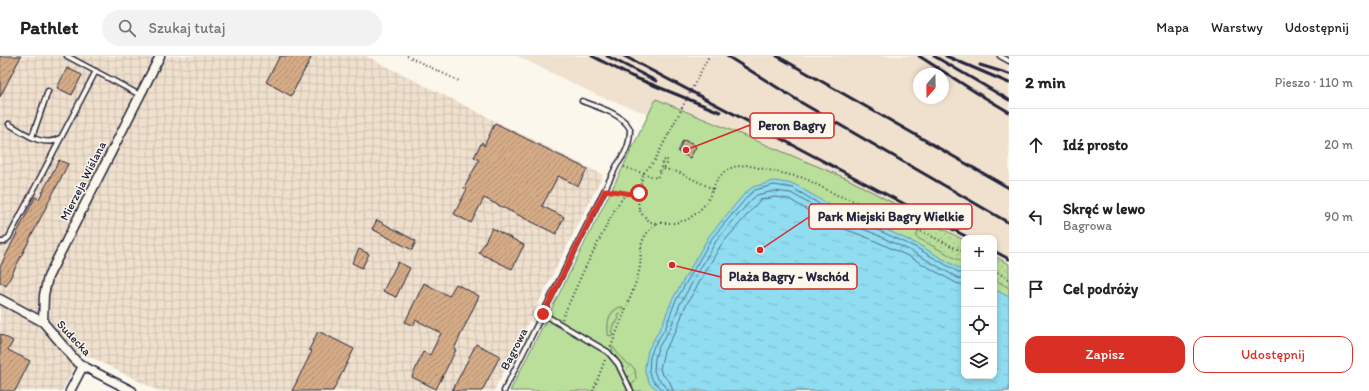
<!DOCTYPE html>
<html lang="pl">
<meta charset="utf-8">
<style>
body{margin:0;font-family:Itim,sans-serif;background:#f2f2f2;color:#222}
.controls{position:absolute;right:12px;bottom:12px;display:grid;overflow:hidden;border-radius:8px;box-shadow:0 2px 6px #0003}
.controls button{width:36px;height:36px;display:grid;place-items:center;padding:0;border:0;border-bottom:1px solid #e0e0e0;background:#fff;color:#222;font:20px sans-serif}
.compass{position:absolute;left:913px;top:12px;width:36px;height:36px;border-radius:50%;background:#fff;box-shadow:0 2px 6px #0003;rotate:200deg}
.stop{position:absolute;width:12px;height:12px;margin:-9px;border:3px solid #d93025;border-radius:50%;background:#fff}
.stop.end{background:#d93025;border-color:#fff;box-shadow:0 1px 4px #0008}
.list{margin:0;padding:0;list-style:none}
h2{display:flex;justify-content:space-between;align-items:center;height:52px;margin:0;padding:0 16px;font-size:17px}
h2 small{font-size:13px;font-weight:400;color:#767676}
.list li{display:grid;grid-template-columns:26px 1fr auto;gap:12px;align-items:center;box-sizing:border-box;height:72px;padding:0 16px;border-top:1px solid #e0e0e0}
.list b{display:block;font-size:15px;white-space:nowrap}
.list p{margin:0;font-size:13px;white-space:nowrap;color:#767676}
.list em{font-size:13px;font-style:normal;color:#767676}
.actions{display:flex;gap:8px;padding:12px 16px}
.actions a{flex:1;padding:9px 0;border:1px solid #d93025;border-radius:12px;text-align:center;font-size:14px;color:#d93025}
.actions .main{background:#d93025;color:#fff}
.icon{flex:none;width:22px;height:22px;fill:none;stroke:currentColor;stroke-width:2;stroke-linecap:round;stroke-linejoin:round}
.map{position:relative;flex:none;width:1009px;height:335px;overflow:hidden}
header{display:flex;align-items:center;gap:24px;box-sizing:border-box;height:56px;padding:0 20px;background:#fff;border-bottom:1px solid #e0e0e0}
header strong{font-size:19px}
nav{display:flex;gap:22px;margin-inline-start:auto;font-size:14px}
.search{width:280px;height:36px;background:#f2f2f2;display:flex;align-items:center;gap:10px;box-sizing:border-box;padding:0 14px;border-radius:22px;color:#767676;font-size:15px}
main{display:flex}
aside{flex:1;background:#fff}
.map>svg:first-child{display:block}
.built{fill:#f0e0ce;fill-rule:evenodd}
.industrial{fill:url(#industrial-grid)}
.grass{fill:url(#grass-dots);stroke:#6e806a}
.park{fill:#b9df9a;stroke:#6e806a}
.garden{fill:url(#garden-furrows);stroke:#6e806a}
.water{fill:url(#water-ripples);stroke:#6492a8}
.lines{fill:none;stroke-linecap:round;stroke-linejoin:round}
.shore{stroke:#4e6c83;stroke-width:1}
.building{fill:url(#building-hatch);stroke:#22223b}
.service-casing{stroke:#22223b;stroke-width:7}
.minor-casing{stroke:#22223b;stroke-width:11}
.path{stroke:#22223b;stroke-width:2;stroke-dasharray:1 3;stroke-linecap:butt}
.service{stroke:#fbf7ec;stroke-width:4}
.minor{stroke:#fbf7ec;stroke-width:8}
.rail{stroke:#22223b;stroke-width:3}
.path-bridge{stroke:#22223b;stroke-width:2;stroke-dasharray:1 3;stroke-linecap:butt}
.route{stroke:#d93025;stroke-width:5}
.labels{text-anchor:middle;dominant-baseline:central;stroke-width:3;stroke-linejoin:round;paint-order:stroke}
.street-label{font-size:12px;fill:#22223b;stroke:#fbf7ec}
.leader{fill:none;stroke:#d62828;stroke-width:1.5}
.callout-dot{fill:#d62828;stroke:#fbf7ec;stroke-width:1.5}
.callout{fill:#fbf7ec;stroke:#d62828;stroke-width:1.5}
.callout-label{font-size:13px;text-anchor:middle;font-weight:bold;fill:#22223b}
</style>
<header>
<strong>Pathlet</strong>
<div class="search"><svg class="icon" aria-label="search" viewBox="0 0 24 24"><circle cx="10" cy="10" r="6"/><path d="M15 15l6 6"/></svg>Szukaj tutaj</div>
<nav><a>Mapa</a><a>Warstwy</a><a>Udostępnij</a></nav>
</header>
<main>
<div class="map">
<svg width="1009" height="335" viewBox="0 0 1009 335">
<defs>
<pattern id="industrial-grid" width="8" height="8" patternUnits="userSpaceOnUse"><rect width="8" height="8" fill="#f0e0ce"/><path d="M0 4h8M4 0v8" fill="none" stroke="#cec0b2"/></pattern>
<pattern id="grass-dots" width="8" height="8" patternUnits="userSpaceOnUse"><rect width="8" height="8" fill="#b9df9a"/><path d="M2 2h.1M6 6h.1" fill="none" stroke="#9fbf86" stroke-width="1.8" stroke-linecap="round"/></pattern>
<pattern id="garden-furrows" width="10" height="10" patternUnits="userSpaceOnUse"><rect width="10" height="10" fill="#b9df9a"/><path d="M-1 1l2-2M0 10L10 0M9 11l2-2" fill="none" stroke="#9fbf86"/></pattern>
<pattern id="water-ripples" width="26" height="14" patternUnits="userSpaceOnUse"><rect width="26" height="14" fill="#90dcf0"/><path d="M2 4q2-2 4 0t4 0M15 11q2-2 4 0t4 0" fill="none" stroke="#7cbccf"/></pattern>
<pattern id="building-hatch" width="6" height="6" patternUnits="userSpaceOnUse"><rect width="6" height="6" fill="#d6ac87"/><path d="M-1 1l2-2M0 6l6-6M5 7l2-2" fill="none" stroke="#ad8c70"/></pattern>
</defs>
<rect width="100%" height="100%" fill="#fbf7ec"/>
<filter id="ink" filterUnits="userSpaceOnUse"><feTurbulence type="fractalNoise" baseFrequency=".025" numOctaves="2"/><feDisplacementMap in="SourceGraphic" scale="8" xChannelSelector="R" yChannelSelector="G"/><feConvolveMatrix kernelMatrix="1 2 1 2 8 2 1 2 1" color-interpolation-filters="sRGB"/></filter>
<g filter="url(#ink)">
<path class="built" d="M517,0H1009V208L994,200V182H964V184L849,124L670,66L599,40ZM919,18H943V42H919Z"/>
<path class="industrial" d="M0,0H366L603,119L494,335H159L82,297L62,335H0Z"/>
<path class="grass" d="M809,108L849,124L964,184V215Z
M994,200L1009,208V241L994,233Z"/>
<path class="park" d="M656,43L848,123L923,163L916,181L964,207V320H994V223L1009,232V335H510L620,117Z"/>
<path class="garden" d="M620,251H623L620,258L618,257L617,261L619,262L616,268L614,267L611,276L613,277L612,280L608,279V276C607,265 609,255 620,251Z
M613,291L623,304L635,313L636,323L635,326L630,329L620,307L612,296Z"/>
<path class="water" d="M774,125L794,128L836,153L876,169L917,188L964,215V320H994V233L1009,241V335H660L650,328L645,317V310L648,294L662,269L672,244L709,180L745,137L753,131Z"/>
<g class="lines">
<path class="shore" d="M662,335L660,331L653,325L649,316L650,301L654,290L666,271L675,246L712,182L748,140L755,134L774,129L793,132L834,157L875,173L915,191L960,217L964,218
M667,335L665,329L657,322L654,315L655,302L658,292L670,273L680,248L716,185L751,144L757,139L774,135L791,137L832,161L873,177L913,196L958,222L964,223
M673,335L670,326L662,318L660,313L664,295L676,275L685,251L721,189L760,144L775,141L789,143L829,167L871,183L910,201L956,227L964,229"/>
</g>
<path class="building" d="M0,0H21L0,41Z
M280,0H312L291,40L266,26Z
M67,12L82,19L72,39L57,32Z
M495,67L587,113L578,130L558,120L542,150L564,161L556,178L484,142L471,167L454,158L467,133L464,132L479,104L474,101L482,86L484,90Z
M683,84L692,87L696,91L690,102L678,96Z
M59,104L68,108L6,230L0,226V211L35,141L39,143Z
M377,164L416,185L412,194L372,173Z
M492,172L524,189L512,213L479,197Z
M359,193L369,198L362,212L352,207Z
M398,206L410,212L396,241L383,235Z
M424,227L449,240L456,228L479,240L454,293L456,294L436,333L412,321L423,296L430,299L441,277L416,264L413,270L405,266Z
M318,275L354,293L333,335H292L312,295L309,294Z
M0,278L13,285L8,294L30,305L15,335H0Z
M476,288L500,300L482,335H452Z"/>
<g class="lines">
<defs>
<path id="service" d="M67,0L140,39
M1000,0L1009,5
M9,68C23,76 44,93 60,82
M32,81L48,35
M0,186H4L9,181L96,15
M543,258L608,296L618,308L631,335
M504,335L617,109C626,97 630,88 630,73C622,57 597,51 582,45"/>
<path id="minor" d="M0,243L43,266L76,305L83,310L132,335
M43,266L44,239L48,221L160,0
M70,335L83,310"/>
</defs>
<use href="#service" class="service-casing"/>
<use href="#minor" class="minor-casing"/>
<path class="path" d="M407,0L459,25
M624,111L657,122L661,114L667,109V103L663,105L659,117
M664,113L678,116L713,133
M612,134L632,138L639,137
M657,167H675L687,164L698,156L707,146L717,124L724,116L733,111L746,109L804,122L837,139L882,155L910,170L964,196
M994,215L1009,223
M562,263L583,216L616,151L624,140L629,137
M611,291C620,266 632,241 639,215C642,205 639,193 643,184C646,177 651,172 657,167L650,166L642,158L639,153L638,143L643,118L655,104L669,77
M593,335L605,304"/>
<use href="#service" class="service"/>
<use href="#minor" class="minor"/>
<path class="rail" d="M592,0L631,20L720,56
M607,0L656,25
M624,0L969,182
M727,0L802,47L1009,167
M777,0L1009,132
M919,0L977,37L1009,56
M934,0L1009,44
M946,0L1009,27
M980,9L1009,18
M994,195L1009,203"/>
<path class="path-bridge" d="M669,77L709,0"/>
</g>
</g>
<g class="lines" filter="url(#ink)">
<path class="route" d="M543,258L605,134L632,138L639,137"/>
</g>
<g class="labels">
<g class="street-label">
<text transform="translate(83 125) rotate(-63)">Mierzeja Wiślana</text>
<text transform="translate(74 282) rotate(47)">Sudecka</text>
<text transform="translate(514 293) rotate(-63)">Bagrowa</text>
</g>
</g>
<path class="leader" d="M686 94L750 69M760 194L809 161M672 209L721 221"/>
<g class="callout-dot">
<circle cx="686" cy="94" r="4"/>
<circle cx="760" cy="194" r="4"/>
<circle cx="672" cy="209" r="4"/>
</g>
<g class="callout">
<rect x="750" y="57" width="84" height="25" rx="4"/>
<rect x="809" y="148" width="163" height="25" rx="4"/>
<rect x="721" y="208" width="136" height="25" rx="4"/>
</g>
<g class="callout-label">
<text x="792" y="74">Peron Bagry</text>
<text x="891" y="165">Park Miejski Bagry Wielkie</text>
<text x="789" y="225">Plaża Bagry - Wschód</text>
</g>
</svg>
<div class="controls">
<button>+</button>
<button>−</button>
<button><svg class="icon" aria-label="locate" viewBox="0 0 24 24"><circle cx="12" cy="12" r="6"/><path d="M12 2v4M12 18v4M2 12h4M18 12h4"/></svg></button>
<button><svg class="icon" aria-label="layers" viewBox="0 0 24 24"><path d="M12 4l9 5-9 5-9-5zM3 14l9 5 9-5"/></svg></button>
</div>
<svg class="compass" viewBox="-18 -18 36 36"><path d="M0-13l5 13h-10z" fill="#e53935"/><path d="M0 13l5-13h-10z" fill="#767676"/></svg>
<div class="stop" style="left:639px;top:137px"></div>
<div class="stop end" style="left:543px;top:258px"></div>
</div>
<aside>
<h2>2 min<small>Pieszo · 110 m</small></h2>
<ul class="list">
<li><svg class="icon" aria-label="ahead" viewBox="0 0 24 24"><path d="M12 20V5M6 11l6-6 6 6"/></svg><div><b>Idź prosto</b></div><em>20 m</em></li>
<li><svg class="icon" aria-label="left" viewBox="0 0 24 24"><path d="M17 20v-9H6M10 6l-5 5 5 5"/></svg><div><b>Skręć w lewo</b><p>Bagrowa</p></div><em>90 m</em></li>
<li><svg class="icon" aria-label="arrive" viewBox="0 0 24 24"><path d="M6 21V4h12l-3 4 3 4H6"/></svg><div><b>Cel podróży</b></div></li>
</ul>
<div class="actions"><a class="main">Zapisz</a><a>Udostępnij</a></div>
</aside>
</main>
